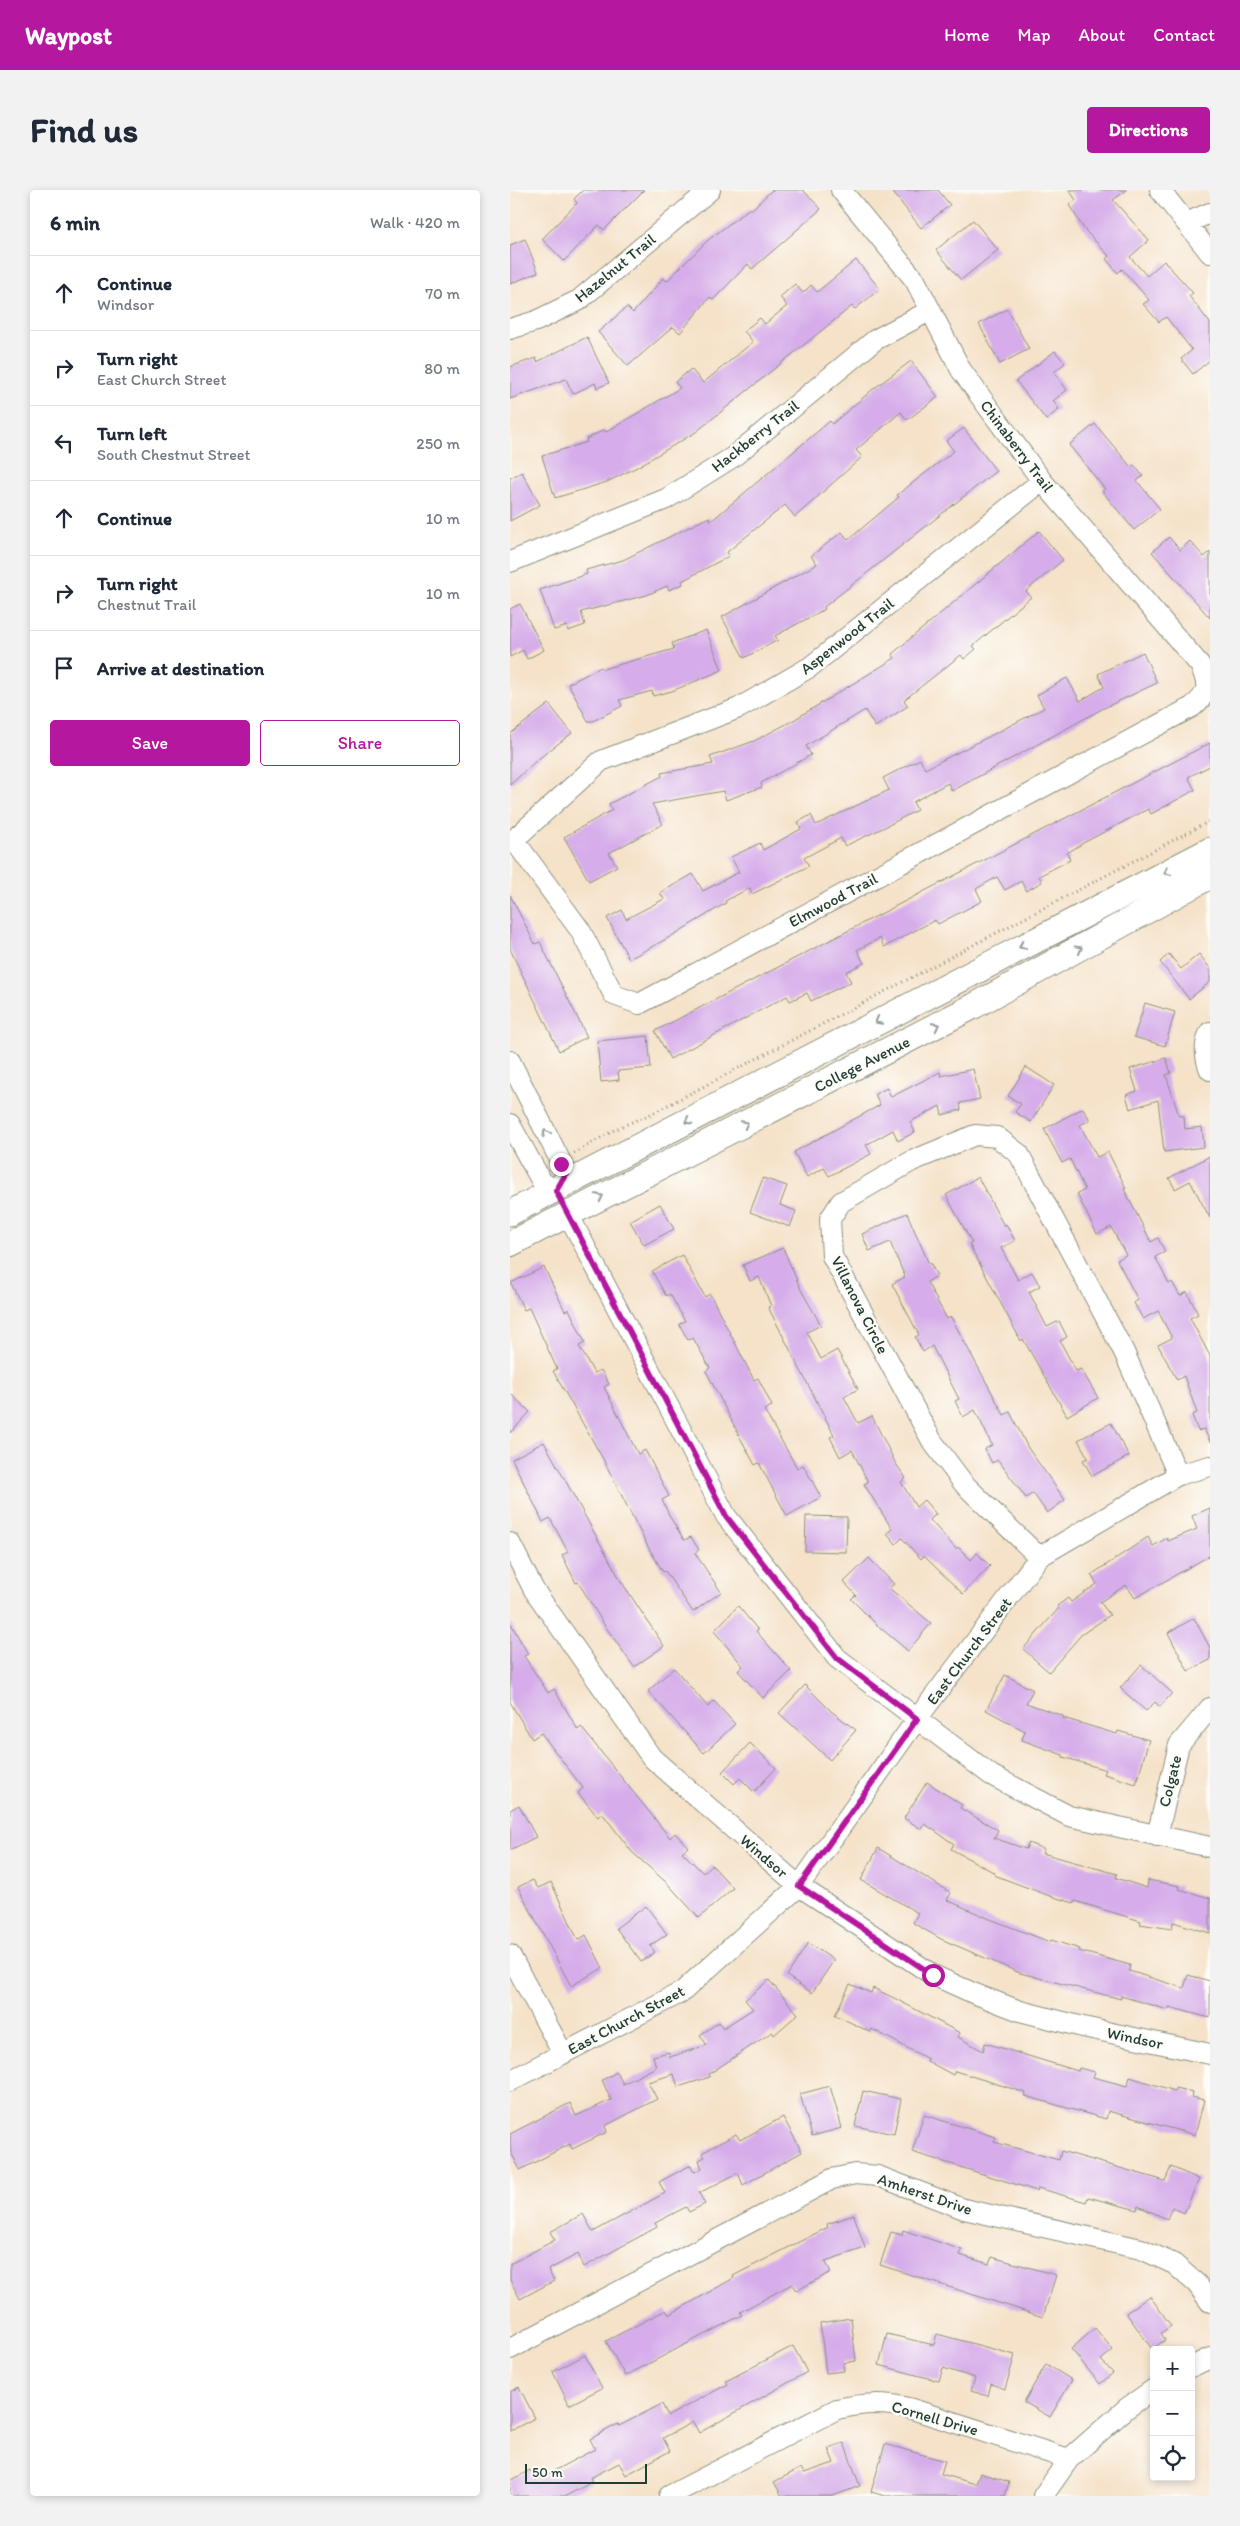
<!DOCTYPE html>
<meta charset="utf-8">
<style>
body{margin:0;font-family:Itim,sans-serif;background:#f2f2f3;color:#1f2937}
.controls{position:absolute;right:15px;bottom:15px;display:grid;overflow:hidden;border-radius:5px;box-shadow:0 2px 8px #0003}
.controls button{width:45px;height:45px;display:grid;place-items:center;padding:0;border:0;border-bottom:1px solid #e0e1e3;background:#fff;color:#1f2937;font:25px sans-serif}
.scale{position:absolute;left:15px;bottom:12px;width:122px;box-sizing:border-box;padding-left:5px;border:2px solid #1f3d34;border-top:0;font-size:14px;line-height:18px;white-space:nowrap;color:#1f3d34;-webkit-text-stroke:4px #fdfcf7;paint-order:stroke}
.stop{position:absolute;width:15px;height:15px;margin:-11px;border:4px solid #b5179e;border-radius:50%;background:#fff}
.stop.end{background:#b5179e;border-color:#fff;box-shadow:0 1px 5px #0008}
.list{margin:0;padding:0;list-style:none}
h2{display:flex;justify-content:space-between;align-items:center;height:65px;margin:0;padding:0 20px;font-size:21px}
h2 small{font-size:16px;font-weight:400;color:#747a83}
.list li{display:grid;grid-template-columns:32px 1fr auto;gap:15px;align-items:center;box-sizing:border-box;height:75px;padding:0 20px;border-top:1px solid #e0e1e3}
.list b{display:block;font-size:19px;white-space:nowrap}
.list p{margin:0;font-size:16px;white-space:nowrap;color:#747a83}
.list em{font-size:16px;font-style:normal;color:#747a83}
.actions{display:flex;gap:10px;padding:15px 20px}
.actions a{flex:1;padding:11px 0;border:1px solid #b5179e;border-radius:5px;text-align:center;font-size:18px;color:#b5179e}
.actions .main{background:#b5179e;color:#fff}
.icon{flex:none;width:28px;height:28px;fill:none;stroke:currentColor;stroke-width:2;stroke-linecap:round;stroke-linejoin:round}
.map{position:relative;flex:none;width:700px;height:2306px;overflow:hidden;border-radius:5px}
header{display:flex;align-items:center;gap:30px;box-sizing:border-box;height:70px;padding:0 25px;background:#b5179e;color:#fff}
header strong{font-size:24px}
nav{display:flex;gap:28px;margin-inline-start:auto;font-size:18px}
.intro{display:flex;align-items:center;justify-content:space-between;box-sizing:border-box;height:120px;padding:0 30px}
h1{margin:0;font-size:35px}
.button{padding:12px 22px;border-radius:5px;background:#b5179e;color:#fff;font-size:18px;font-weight:700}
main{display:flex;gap:30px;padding:0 30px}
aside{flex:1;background:#fff;border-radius:5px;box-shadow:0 2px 8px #0003}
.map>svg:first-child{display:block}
.building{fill:#d6adea}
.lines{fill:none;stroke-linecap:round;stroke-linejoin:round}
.minor-casing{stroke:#8a907e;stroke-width:22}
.major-casing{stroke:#8a907e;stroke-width:27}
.path{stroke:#8a907e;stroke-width:3;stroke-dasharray:1 4;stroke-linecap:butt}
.minor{stroke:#fff;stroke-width:20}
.major{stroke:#fff;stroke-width:25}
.oneway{stroke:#8f9e9a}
.route{stroke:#b5179e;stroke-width:6}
.labels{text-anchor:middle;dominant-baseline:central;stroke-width:5;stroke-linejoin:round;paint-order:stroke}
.street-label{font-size:16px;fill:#1f3d34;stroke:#fdfcf7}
</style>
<header>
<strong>Waypost</strong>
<nav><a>Home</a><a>Map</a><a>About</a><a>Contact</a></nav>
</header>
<div class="intro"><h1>Find us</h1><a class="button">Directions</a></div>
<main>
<aside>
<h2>6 min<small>Walk · 420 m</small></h2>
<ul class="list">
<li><svg class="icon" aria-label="ahead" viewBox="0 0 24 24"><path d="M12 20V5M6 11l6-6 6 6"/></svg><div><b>Continue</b><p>Windsor</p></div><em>70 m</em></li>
<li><svg class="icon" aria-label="right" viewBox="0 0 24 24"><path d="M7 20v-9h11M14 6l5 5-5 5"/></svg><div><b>Turn right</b><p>East Church Street</p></div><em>80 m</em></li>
<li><svg class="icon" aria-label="left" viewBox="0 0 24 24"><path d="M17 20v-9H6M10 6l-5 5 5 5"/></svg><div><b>Turn left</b><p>South Chestnut Street</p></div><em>250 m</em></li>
<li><svg class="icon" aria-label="ahead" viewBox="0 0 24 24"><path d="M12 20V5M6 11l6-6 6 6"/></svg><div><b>Continue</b></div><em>10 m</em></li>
<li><svg class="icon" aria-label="right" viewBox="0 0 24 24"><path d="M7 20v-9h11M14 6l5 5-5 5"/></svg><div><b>Turn right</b><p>Chestnut Trail</p></div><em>10 m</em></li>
<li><svg class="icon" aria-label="arrive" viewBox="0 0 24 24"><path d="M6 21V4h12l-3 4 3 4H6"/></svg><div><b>Arrive at destination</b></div></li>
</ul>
<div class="actions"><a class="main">Save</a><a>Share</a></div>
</aside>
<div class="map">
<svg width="700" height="2306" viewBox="0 0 700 2306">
<rect width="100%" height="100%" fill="#fdfcf7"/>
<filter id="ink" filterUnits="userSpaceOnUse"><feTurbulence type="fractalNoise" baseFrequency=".02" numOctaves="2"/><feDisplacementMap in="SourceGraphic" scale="10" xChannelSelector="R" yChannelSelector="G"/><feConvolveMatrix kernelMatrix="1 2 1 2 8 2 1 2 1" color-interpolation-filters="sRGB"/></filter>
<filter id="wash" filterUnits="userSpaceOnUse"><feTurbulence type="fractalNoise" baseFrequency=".0096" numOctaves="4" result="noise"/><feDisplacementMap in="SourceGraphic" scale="20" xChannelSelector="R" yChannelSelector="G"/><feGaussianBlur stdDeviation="1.12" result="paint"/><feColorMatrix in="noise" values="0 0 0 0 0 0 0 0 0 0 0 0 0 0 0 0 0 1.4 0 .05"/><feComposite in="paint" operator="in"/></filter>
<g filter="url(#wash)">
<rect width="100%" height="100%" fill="#f5e2c9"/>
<g id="blocks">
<path class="building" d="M73,0H134L94,40L89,35L54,71L32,49L67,13L64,9Z
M262,0H293L311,19L242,79L238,74L203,110L200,107L170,143L163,137L118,176L88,142L117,117L123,123L153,88L157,91L197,51L240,18L241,20Z
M381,0H428L440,15L411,38Z
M559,0H617L603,10L639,50L620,67L637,86L654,71L683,103L679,106L700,133V170L683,184L671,169L682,160L656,127L649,132L633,114L639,110L612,79L608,83L596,69L599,66L574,39L559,15L566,10Z
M463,30L488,60L451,90L426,60Z
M15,49L28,82L0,94V55Z
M346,70L370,99L345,119L342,116L186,242L127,277L97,292L45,308L32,266L77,252L76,249L94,240L96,242L170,198L165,192L181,179L193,193L243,152L234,141L250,128L255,134L277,116L270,107L285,94L293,103L301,95L307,102Z
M497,119L519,159L490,174L469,134Z
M77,147L99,193L87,198L85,193L63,204L56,189L0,209V177L26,168L27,172Z
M545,161L555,173L544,182L557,200L543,211L549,219L536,230L506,191Z
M401,171L428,207L397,230L391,222L346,260L352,267L285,327L275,315L217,362L219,366L172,391L173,394L159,400L157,396L137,405L71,422L75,435L58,441L57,436L44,440L30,400L77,384L76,380L113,370L199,327L201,331L320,231L322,234L362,200Z
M585,234L621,277L624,275L633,286L627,291L650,319L624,340L592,301L595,299L559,255Z
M454,238L486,281L314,417L315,419L265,446L268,450L234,468L212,427L307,374L301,366L332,342L338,350L389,307L387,305L444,261L436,251Z
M12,282L30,315L0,331V288Z
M529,341L553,370L516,401L521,407L463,456L466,459L454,469L451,465L394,510L398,516L365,537L355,520L296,556L301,565L251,593L252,597L216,610L213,601L142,614L153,634L99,663L107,676L79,691L54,647L102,620L99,614L152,586L151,583L203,574L200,567L244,551L282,531L385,468L382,464Z
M659,347L670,360L680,351L694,367L700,362V428L642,362Z
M10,414L34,460L17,469L13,460L0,467V419Z
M196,440L212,480L162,501L143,506L142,501L109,510L112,516L83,531H78L58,494L91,477L93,479L164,459L162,453Z
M633,462L647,493L594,518L442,601L438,593L403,612L407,620L377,636L335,656L331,648L294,668L299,676L242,704L240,698L215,711L216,713L160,747L119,769L97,728L112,720L116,729L154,709L150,703L183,684L193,701L229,682L221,667L250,653L253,660L291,639L288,632L301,625L306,635L379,600L373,588L410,569L415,579L482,545L534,518L527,505L557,488L570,511L594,497L588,484Z
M39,514L62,543L27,570L0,595V544Z
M700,553V576L678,587L685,600L641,624L638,619L575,652L557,663L560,670L529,686L532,692L516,701L511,691L495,700L487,687L466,699L472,711L428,734L425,730L374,757L370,748L347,760L354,773L336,782L341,792L301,811L297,803L280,811L277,806L160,869L145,841Z
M0,705L25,754L30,752L77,847L49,861L0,759Z
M659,764L671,779L689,764L700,778V792L679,809L650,772Z
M635,813L665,822L655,856L624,847Z
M138,846L141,878L108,881L109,890L91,892L87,851Z
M656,868L661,883L656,885L669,926H674L675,939L692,937L694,957L654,962L648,910L620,919L616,905L627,901L620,879Z
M516,877L544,895L521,932L505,922L511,914L498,906Z
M463,879L470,909L450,913L451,920L432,925L430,916L400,932L405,942L388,951L383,940L356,955L361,964L319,986L314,978L297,987L284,962L370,915L365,904L377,898L381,907L430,882L431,886Z
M573,918L580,930L570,935L587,967L598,962L616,998L614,999L641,1052L648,1048L655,1062L645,1067L659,1094L662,1092L670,1106L677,1102L688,1124L680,1128L700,1166V1252L694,1239L688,1241L682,1225L687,1223L674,1186L667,1190L648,1155L662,1148L648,1121L633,1129L624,1113L628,1110L607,1070L616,1065L601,1037L587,1044L567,1004L575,1000L560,969L552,973L534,939Z
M700,966V1028L680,991L665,999L659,988Z
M468,987L494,1036L496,1034L505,1051L491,1058L508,1090L522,1082L530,1096L519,1102L537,1137L549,1131L557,1147L550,1151L566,1181L571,1179L588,1208L557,1226L513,1149L511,1151L459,1054L462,1053L436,1005Z
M253,988L277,996L270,1015L286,1021L280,1037L240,1022Z
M150,1014L164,1039L134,1055L120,1031Z
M397,1023L419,1074H421L427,1086L417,1092L437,1129L441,1127L494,1225L500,1222L518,1258L555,1310L537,1323L523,1303L516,1308L488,1270L482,1273L475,1259L482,1255L465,1220L453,1227L445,1211L449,1209L422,1156L413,1162L405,1147L409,1145L382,1094L395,1087L380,1052L359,1061L352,1044Z
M273,1058L291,1100L311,1135L297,1142L311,1169L327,1160L348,1199L334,1207L348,1233L362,1226L386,1274L396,1288L391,1292L406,1317L414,1310L426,1324L420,1330L446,1359L448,1357L461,1370L467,1363L480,1376L453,1404L414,1366L411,1369L392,1348L386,1354L377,1343L382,1339L354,1294L358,1292L342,1260L330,1267L320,1247L324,1245L258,1117L261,1116L249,1087L240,1091L233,1075Z
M172,1065L195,1107L200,1104L244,1190L248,1188L262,1216L254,1220L287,1278L293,1275L311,1307L277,1326L249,1273L245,1275L231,1249L196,1181L200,1178L183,1148L178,1150L169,1134L175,1131L160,1104L156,1106L142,1081Z
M34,1077L55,1121L59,1119L75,1153L69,1156L84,1183L91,1180L99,1194L94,1197L128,1264L135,1260L159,1306L152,1310L160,1327L174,1350L181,1347L189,1360L185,1363L211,1402L183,1422L155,1381L153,1382L137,1355L93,1269L43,1181L47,1179L19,1118L14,1120L1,1093Z
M0,1203L20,1222L0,1243Z
M601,1233L619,1266L582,1286L573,1270L578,1268L568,1250Z
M34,1252L111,1391L154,1456L124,1477L95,1436L68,1392L66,1393L52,1365L58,1362L40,1328L33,1332L2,1269Z
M700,1318V1368L699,1366L625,1408L616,1395L590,1412L600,1425L571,1445L539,1482L513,1459L549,1418L547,1416L558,1408L561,1412L587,1394L581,1385L638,1347L643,1356L657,1348L658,1351L687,1339L682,1326Z
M296,1326L337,1327L336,1362L295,1361Z
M359,1368L384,1394L379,1398L421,1433L398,1461L367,1435L341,1409L346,1405L334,1392Z
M228,1416L248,1440L246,1441L281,1481L253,1508L228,1481L233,1476L204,1441Z
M684,1428L700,1458V1470L678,1481L658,1443Z
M0,1432L18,1464L14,1466L38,1503L44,1499L68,1540L71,1537L160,1648L165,1643L178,1657L172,1662L193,1683L202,1675L223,1698L189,1728L157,1693L122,1662L92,1623L88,1627L68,1603L73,1598L31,1543L22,1549L0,1512Z
M631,1475L662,1503L650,1517L645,1512L636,1521L610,1498Z
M164,1478L198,1517L204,1511L225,1534L194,1563L138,1501Z
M495,1485L523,1500L516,1513L553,1526V1528L600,1542L607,1544L608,1541L639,1550L626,1594L594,1584L596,1580L553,1567V1565L512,1550L515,1541L476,1520Z
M295,1495L321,1521L346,1540L320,1570L269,1523Z
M240,1553L266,1578L244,1602L230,1588L224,1594L212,1582Z
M417,1592L452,1615L450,1618L488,1640L484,1648L516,1659L518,1653L534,1659L532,1663L607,1684L606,1688L637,1698L638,1690L670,1696L669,1699L700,1708V1743L663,1732L662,1739L630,1734L631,1731L565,1711L564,1713L537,1705L484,1685L485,1683L441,1659L444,1654L415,1634L411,1639L394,1628Z
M9,1615L26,1647L0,1660V1620Z
M368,1658L441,1703L437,1710L480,1729L540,1752L541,1750L570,1759L569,1761L620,1775L619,1781L674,1798L678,1785L700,1791V1828L659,1817L658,1820L611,1806V1809L510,1783L431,1749L403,1733L408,1723L351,1690Z
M23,1690L28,1698L41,1692L68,1750L76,1745L93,1778L61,1796L8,1697Z
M136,1716L157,1744L140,1756L145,1762L131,1772L106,1738Z
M298,1753L324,1770L302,1803L277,1786Z
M259,1790L288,1824L264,1845L262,1842L199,1884L200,1887L168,1897L164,1884L138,1892L147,1909L95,1936L97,1942L62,1959L60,1954L10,1980L0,1960V1944L60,1913L66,1926L101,1910L92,1890L107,1882L113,1894L146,1877L143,1866L159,1862L160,1867L197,1855L190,1845L209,1832L213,1838L243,1819L235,1810Z
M340,1794L361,1803L363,1798L384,1808L450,1843L448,1847L473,1861L475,1853L568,1881L569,1878L585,1882L583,1887L617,1896L620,1887L665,1901V1898L683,1902L682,1907L694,1910L685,1945L598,1921L596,1929L515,1906L516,1903L445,1881L443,1885L417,1871L418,1869L362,1839L360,1842L325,1825Z
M320,1896L332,1938L302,1946L290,1904Z
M353,1901L391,1909L384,1944L345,1936Z
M414,1925L486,1947L484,1952L549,1970L551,1961L655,1991L661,1977L689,1989L674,2023L662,2017L657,2029L628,2016L627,2020L578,2007L576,2012L528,1998L527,2001L402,1962Z
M273,1927L292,1962L233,1995L228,1983L189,2003L195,2014L179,2022L176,2017L145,2033L147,2037L74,2077L68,2064L38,2080L44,2091L10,2109L0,2090V2074L45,2050L40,2042L73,2024L83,2042L155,2003L149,1992L181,1975L184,1982L192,1979L189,1970L195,1967L192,1963L226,1944L230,1950Z
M344,2025L355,2058L315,2071L321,2082L286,2101L282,2094L230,2122L232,2125L115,2186L96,2151L156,2120L159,2125L224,2088L223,2086L318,2037L317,2034Z
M393,2040L452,2060L450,2065L479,2074L482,2067L546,2085L533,2127L370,2075L381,2042L392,2045Z
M640,2106L661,2136L651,2143L655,2150L642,2159L616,2123Z
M341,2128L346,2171L333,2173L334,2181L316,2183L310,2133Z
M585,2138L603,2160L591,2170L603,2183L590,2194L561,2159Z
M377,2144L424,2155L427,2144L505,2165L495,2199L481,2194L478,2206L461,2201L465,2188L433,2178L429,2191L369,2175Z
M283,2156L297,2182L189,2243L183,2232L153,2248L160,2261L145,2269L116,2285L109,2273L80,2288L82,2292L56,2306H0V2291L20,2280L26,2290L85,2259L80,2249L108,2234L109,2236L152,2214L158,2226L218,2194L216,2191Z
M75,2165L92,2198L59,2215L43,2182Z
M536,2174L562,2190L540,2227L514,2212Z
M9,2197L25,2228L0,2241V2202Z
M334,2253L350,2296L323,2306H272L264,2292L291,2278L294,2283L324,2273L318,2258Z
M375,2254L435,2271L431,2284L466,2294L470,2283L499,2292L495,2306H375L361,2302Z"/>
</g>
</g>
<g filter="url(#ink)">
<use href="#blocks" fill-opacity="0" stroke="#8a907e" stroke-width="1"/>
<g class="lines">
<defs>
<path id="minor" d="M650,0L700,63
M676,33L700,23
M0,139L26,131L69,110L200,0
M0,372L156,309L223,267L365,150L421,120
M4,650L70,740L104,805L129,814L682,517C700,503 699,495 690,475L532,291L451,180L405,90L331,0
M0,653L91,571L229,518L300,477L532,291
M700,842C694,854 695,868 700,880
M0,871L57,984L46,1001L32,992L0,934
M58,1024L216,1326L327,1468L481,1585L559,1626L700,1657
M0,1353L24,1400L142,1568L289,1696L423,1785L463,1803L510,1821L573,1837L700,1864
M529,1367L454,1294L422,1251L322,1066L320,1029L331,1012L402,971L465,945L487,947L509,964L614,1162L668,1285
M647,1646L669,1555L700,1518
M0,1765L53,1864
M0,1891L172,1802L289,1696L407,1529L529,1367L668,1285L700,1276
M0,2159L322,1989L345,1984L368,1986L454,2019L631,2059L664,2074L687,2094L700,2112
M681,2177L700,2168
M159,2306L327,2219C353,2213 375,2212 402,2219L559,2269
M533,2306L559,2269L617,2218L644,2199"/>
<path id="major" d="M0,1023L700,660
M0,1054L464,816L700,686"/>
</defs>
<use href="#minor" class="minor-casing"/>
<use href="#major" class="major-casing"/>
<path class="path" d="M64,963L108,938L141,924L700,631"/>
<use href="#minor" class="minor"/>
<use href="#major" class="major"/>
</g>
<defs><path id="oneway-chevron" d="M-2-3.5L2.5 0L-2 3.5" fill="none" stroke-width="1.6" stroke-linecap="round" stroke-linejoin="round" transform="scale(1.25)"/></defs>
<g class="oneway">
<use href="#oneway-chevron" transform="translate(657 682) rotate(153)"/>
<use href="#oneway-chevron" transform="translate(512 756) rotate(153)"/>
<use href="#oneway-chevron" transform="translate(569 759) rotate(-29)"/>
<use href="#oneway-chevron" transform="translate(368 831) rotate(152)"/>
<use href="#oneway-chevron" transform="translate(426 836) rotate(-27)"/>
<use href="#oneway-chevron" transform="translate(178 931) rotate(152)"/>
<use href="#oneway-chevron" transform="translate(235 934) rotate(-27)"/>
<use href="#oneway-chevron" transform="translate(36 943) rotate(-117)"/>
<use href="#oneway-chevron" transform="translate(90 1007) rotate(-27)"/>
</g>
</g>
<g class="lines" filter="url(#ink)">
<path class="route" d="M51,974L56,984L46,1001L216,1326L327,1468L407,1529L289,1696L423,1785"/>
</g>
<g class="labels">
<g class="street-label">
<text transform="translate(105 78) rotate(-39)">Hazelnut Trail</text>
<text transform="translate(245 246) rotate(-38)">Hackberry Trail</text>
<text transform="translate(507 256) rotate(53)">Chinaberry Trail</text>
<text transform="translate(337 446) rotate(-38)">Aspenwood Trail</text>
<text transform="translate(323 710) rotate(-28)">Elmwood Trail</text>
<text transform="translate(352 874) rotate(-27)">College Avenue</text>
<text transform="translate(350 1115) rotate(63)">Villanova Circle</text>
<text transform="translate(459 1461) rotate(-53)">East Church Street</text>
<text transform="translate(660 1591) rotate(-76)">Colgate</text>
<text transform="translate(254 1666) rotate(41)">Windsor</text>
<text transform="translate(116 1830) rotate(-28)">East Church Street</text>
<text transform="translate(625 1848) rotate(12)">Windsor</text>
<text transform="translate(415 2004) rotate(19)">Amherst Drive</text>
<text transform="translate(425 2228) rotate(16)">Cornell Drive</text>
</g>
</g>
</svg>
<div class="controls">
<button>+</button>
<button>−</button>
<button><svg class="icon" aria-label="locate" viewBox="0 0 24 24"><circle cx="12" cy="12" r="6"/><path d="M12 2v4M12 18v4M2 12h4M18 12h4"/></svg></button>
</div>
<div class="scale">50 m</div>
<div class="stop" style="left:423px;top:1785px"></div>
<div class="stop end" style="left:51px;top:974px"></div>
</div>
</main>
